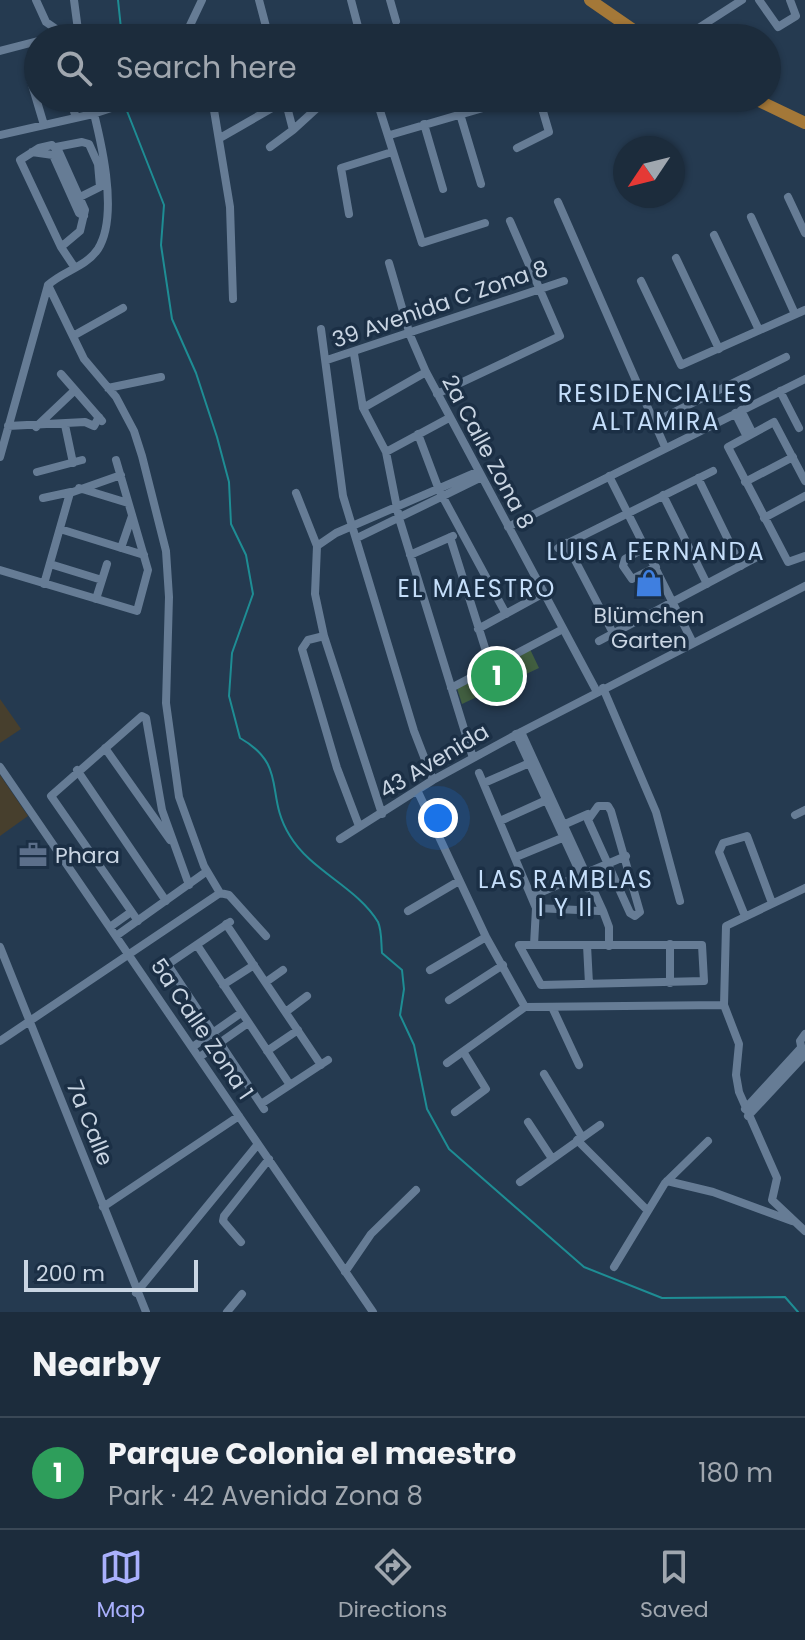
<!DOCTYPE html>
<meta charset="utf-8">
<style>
body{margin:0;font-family:Poppins,sans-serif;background:#293847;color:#f1f3f6}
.compass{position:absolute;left:613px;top:136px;width:72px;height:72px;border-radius:50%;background:#1c2c3c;box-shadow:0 2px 6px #0004;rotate:235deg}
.scale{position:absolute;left:24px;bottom:20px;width:174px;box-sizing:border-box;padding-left:8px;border:4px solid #c9d5e3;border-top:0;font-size:22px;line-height:28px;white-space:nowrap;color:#c9d5e3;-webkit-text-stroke:6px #1b2f45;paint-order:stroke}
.you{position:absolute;left:438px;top:818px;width:28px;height:28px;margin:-20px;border:6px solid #fff;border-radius:50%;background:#1a73e8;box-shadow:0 0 0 12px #1a73e833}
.badge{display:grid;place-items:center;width:52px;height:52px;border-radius:50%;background:#a9b0fc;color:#fff;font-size:26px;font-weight:700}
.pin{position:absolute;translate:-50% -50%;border:4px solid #fff;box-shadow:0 2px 8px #0006}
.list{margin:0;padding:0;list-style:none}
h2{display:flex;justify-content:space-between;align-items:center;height:104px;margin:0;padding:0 32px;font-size:34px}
h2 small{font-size:26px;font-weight:400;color:#a0a7af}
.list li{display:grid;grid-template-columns:52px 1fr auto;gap:24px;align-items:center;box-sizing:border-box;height:112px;padding:0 32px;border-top:2px solid #3a4856}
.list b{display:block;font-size:30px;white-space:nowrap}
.list p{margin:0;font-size:26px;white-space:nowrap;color:#a0a7af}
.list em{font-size:26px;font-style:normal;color:#a0a7af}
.icon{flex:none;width:44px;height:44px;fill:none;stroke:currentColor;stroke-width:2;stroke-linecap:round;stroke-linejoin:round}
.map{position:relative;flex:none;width:805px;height:1312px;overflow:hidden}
.search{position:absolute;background:#1c2c3c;box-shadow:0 2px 6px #0004;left:24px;right:24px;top:24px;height:88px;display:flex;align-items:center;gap:20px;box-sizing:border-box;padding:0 28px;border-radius:44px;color:#a0a7af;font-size:30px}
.sheet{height:216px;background:#1c2c3c}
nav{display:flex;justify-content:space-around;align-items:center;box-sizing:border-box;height:112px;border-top:2px solid #3a4856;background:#1c2c3c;font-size:22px;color:#a0a7af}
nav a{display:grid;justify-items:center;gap:4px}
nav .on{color:#a9b0fc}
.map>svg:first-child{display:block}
.industrial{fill:#473f2d}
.green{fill:#415e40}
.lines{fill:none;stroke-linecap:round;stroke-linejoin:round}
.stream{stroke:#1e8d94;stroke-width:2}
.minor{stroke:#667c95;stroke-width:8}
.highway{stroke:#a47838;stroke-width:12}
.labels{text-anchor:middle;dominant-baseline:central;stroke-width:7;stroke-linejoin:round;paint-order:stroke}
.street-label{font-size:22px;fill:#c9d5e3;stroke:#1b2f45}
.poi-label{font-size:22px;fill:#c9d5e3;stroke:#1b2f45}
.neighbourhood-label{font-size:24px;letter-spacing:2px;fill:#c5defa;stroke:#1b2f45}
</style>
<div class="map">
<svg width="805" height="1312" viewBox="0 0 805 1312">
<rect width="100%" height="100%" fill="#253a50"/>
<path class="industrial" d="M0,699L21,729L0,743Z
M0,775L28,816L0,836Z"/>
<path class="green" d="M529,647L539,668L462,704L456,685Z"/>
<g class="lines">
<path class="stream" d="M118,0L122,38
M125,106L164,205L161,245L172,319L196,373L217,437L229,482L231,524L246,555L253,594L232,653L229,696L240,738C289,766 264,795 290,836C311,871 357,887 378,922C382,931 381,943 382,953L402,970L404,989L400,1015L414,1045L427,1109L449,1149L584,1267L662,1298L785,1297L798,1312"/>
<path class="minor" d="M36,0L46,22L69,38
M74,0L78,30L75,38
M259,0L269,38
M351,0L361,38
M390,0L396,21
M759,0L778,27L796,16L790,0
M47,38L61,34
M184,38L202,0
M683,38L742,0
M0,51L38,41
M30,78L44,125
M70,98L76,118
M212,98L230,207L233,299
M376,98L422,243L485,223
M457,98L464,113
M460,114L481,184
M424,124L443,189
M293,130L328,98
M0,135L93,114L142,98
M390,135L517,98
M220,138L286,100
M52,145L59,152L85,210L80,231L61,247L20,160L39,148Z
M56,147L82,142L89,144L98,164L100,187L80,197
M270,147L293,130L285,99
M517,148L549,132L539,98
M32,152L53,155L79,213L84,216
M788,197L805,233
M558,202L665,447
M349,214L341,168L392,152
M751,217L795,314
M714,235L759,330
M61,247L75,268
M676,258L719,349
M389,263L410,335L426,372L597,692
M641,281L681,365L805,310
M48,285L84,359L116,397L134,431L142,456L166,551L169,597L166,703L179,797L204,866L220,893L229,895L266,936
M321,329L343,496L414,731L433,780
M73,336L123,308
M354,354L363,408L386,452L399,518L473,758
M327,360L564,281
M61,374L102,421
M108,388L161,377
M780,391L799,428
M437,394L560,336L510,221
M363,408L426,372
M741,410L752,432
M735,413L746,435
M654,422L786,357
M65,425L73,463
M8,426L85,422L94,426L99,417
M36,427L75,390
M418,434L439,490L506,614
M386,452L449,418
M0,457L48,285C63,271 86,267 98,249C120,214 100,136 90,98
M37,472L82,460
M609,476L692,641
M698,478L741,566
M805,481L774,422L728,447L788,562L805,556
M745,482L793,457
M79,488L128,503
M296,493L317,546L315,594L324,636L382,814
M663,495L707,584
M43,498L71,492
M764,518L805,496
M508,527L805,379
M60,529L144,555
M450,537L491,667
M357,538L480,478
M566,543L613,633
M317,546L336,533L477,472
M646,547L625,559L623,566L632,579L656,567
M121,548L132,516
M558,548L713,471
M410,555L453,536
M50,564L102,580
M0,570L137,611L148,570L116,460
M44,584L70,493L121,475
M96,599L107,564
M478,629L544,593
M324,636L308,640L302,649L337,768L359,826
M599,641L759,556
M451,688L563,629
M603,688L656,812L680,901
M521,732L603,911L609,927V946
M516,734L587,888
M105,748L170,840
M0,767L373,1312
M77,770L166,901
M479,773L536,908L534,945
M484,783L534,761
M418,792L486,937L525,1007
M598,806H608L611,811L640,912L635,916L630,913L588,820Z
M795,815L805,810
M500,821L551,798
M563,825L588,814
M340,839L433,780L521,732L805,586
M516,857L567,836
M805,888L726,926L724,1005L739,1044L736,1075L739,1092L777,1178L772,1200L805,1231
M532,896L626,856
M536,908L599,911
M408,911L459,881
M745,916L719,852L723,843L747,836L772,903
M138,921L51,796L142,716L146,718L162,810L189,885
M226,924L321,1065
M110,927L131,912
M116,936L203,874
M197,945L290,1085
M519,945H702L704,981L541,985Z
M587,945L589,984
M0,947L146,1312
M168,965L264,1109
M161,969L230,922
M430,970L486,937
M266,982L283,970
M670,983V944
M223,985L254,965
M449,1000L503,965
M552,1007L579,1065
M287,1011L307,996
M0,1041L220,893
M194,1046L241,1013
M267,1051L298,1030
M802,1051L800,1041L805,1034
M201,1056L248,1023
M447,1063L525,1007L724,1005
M544,1074L582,1137
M261,1104L328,1060
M745,1109L800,1049
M455,1112L486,1089L464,1053
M748,1116L805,1055
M528,1122L551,1157
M577,1140L647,1210
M667,1181L713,1192L792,1221
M520,1182L600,1125
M103,1207L239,1116
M241,1242L223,1221L224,1216L269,1159
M614,1267L665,1183L708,1141
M345,1272L371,1234L416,1190
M136,1293L258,1144
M227,1312L242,1294"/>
<path class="highway" d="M590,0L645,38
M753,98L805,123"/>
</g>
<defs>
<symbol id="shop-bare" viewBox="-9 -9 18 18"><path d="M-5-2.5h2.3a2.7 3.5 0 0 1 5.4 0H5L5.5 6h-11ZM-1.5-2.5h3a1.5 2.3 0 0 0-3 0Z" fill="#3f7fe0" stroke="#1b2f45" stroke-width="2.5" paint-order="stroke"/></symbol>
<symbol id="office-bare" viewBox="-9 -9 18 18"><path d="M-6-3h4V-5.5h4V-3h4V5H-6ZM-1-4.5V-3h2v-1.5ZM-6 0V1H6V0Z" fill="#5c6f8a" stroke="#1b2f45" stroke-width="2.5" paint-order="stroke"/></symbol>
</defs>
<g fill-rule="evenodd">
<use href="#shop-bare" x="629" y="563" width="40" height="40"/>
<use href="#office-bare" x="13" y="835" width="40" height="40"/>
</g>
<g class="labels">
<g class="street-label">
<text transform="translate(440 304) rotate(-19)">39 Avenida C Zona 8</text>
<text transform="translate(488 452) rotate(62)">2a Calle Zona 8</text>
<text transform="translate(434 761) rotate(-31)">43 Avenida</text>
<text transform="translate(202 1029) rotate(56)">5a Calle Zona 1</text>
<text transform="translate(90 1123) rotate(68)">7a Calle</text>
</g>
<g class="poi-label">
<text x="649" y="615">Blümchen<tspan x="649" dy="25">Garten</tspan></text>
<text x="55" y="855" text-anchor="start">Phara</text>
</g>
<g class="neighbourhood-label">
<text x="656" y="393">RESIDENCIALES<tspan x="656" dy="28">ALTAMIRA</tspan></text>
<text x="656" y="551">LUISA FERNANDA</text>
<text x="477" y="588">EL MAESTRO</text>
<text x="566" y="879">LAS RAMBLAS<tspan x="566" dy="28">I Y II</tspan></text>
</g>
</g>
</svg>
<svg class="compass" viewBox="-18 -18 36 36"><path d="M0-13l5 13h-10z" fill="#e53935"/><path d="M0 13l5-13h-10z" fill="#a0a7af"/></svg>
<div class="scale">200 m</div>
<div class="you"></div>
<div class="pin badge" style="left:497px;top:676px;background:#2e9e5b">1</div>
<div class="search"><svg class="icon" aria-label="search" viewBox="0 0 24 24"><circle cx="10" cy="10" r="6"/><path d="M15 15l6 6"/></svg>Search here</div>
</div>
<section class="sheet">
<h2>Nearby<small></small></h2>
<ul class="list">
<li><span class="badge" style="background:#2e9e5b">1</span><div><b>Parque Colonia el maestro</b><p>Park · 42 Avenida Zona 8</p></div><em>180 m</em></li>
</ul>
</section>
<nav>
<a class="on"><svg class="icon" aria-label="map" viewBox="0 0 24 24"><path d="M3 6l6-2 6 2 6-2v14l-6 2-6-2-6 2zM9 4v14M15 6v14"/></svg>Map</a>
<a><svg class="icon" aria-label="directions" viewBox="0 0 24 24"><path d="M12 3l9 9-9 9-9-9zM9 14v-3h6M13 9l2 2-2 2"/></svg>Directions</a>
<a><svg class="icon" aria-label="saved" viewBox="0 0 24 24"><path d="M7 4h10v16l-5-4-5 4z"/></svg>Saved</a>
</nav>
